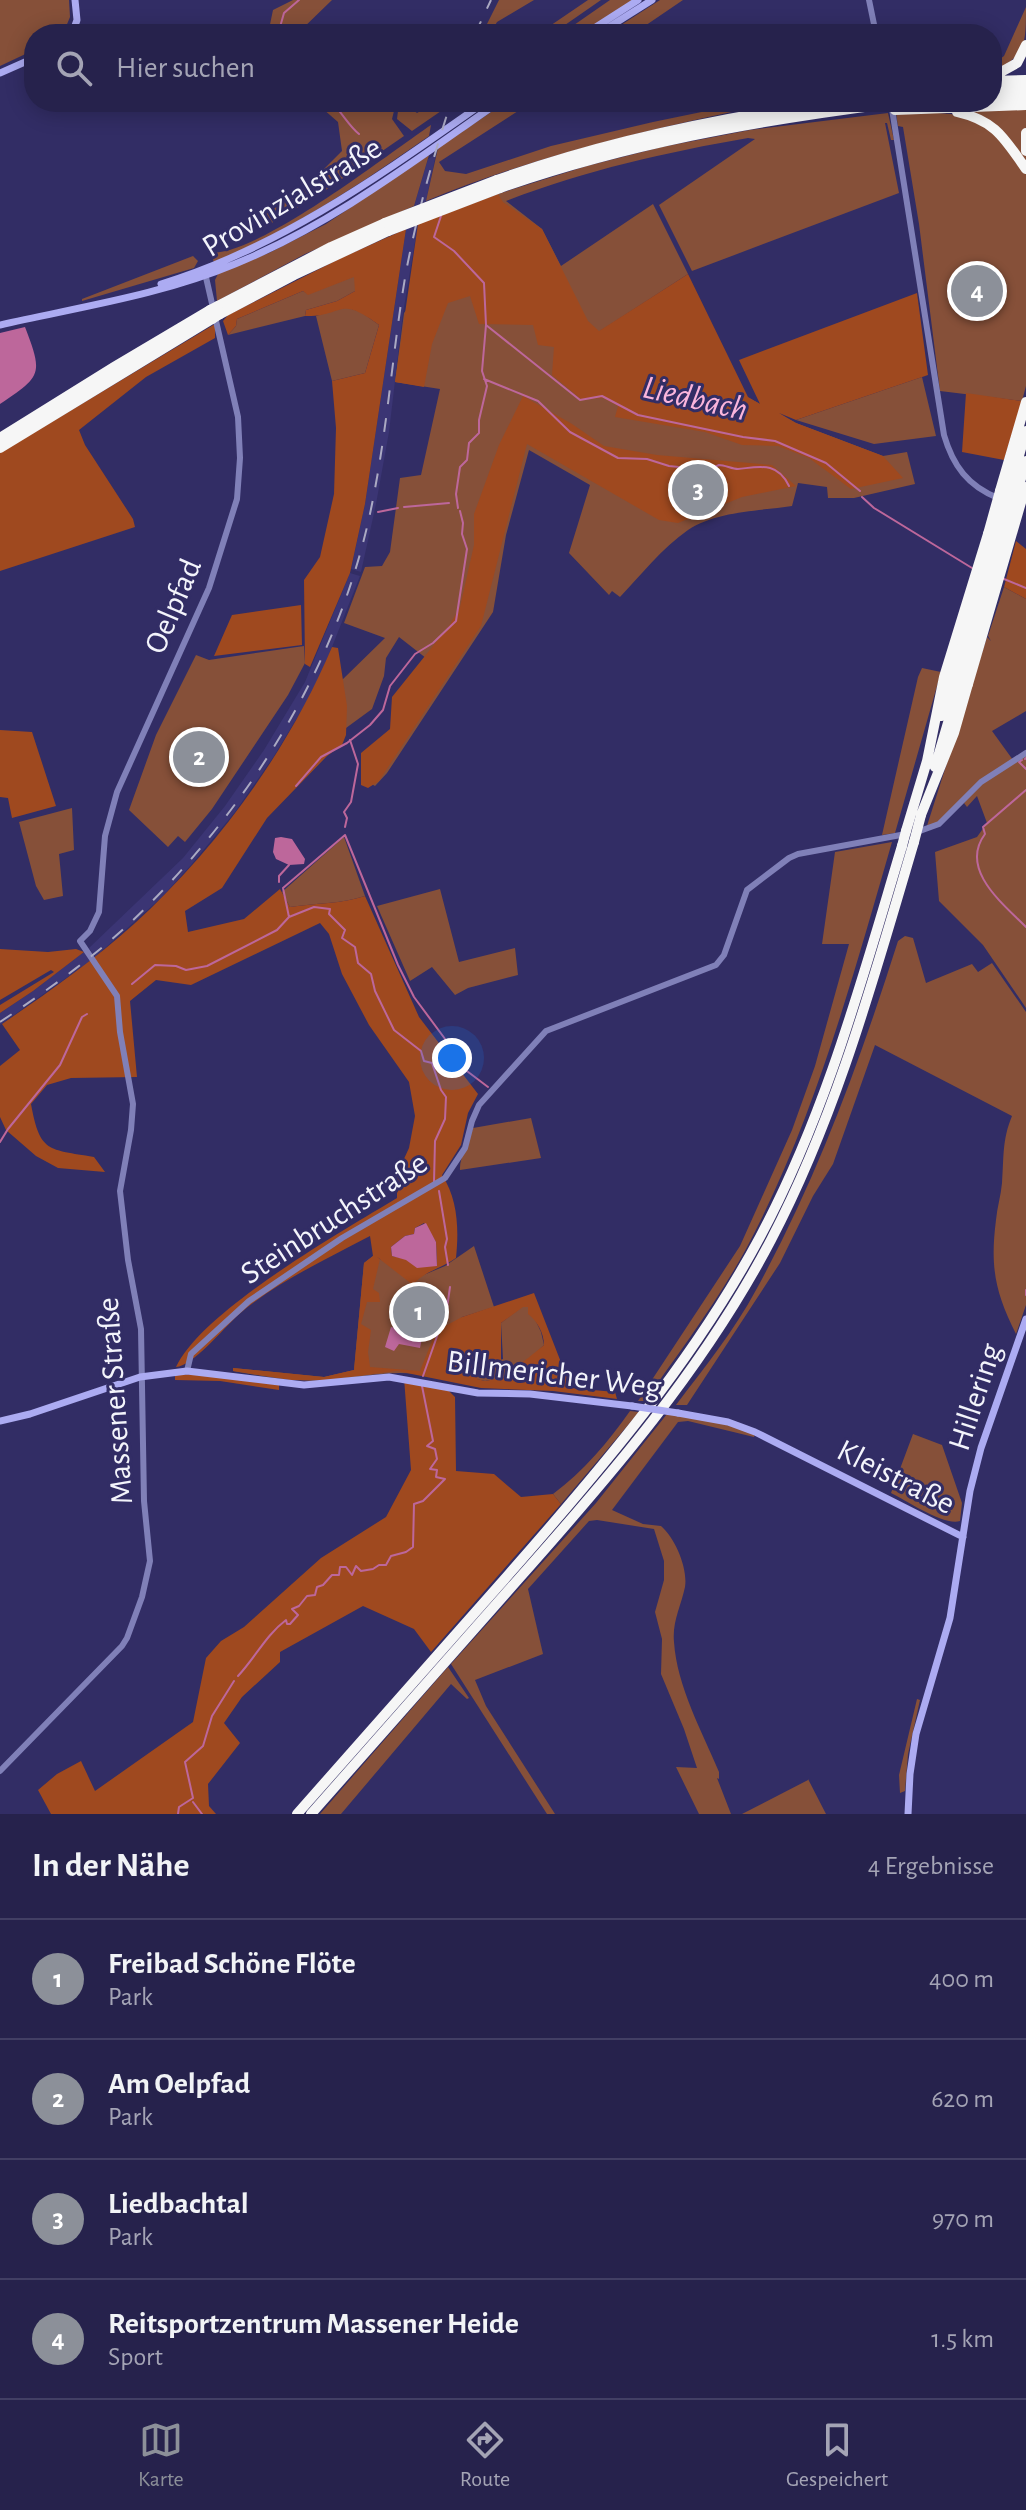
<!DOCTYPE html>
<html lang="de">
<meta charset="utf-8">
<style>
body{margin:0;font-family:"Alegreya Sans",sans-serif;background:#322f56;color:#f1f3f6}
.you{position:absolute;left:452px;top:1058px;width:28px;height:28px;margin:-20px;border:6px solid #fff;border-radius:50%;background:#1a73e8;box-shadow:0 0 0 12px #1a73e833}
.badge{display:grid;place-items:center;width:52px;height:52px;border-radius:50%;background:#8c9099;color:#fff;font-size:26px;font-weight:700}
.pin{position:absolute;translate:-50% -50%;border:4px solid #fff;box-shadow:0 2px 8px #0006}
.list{margin:0;padding:0;list-style:none}
h2{display:flex;justify-content:space-between;align-items:center;height:104px;margin:0;padding:0 32px;font-size:34px}
h2 small{font-size:26px;font-weight:400;color:#a4a4b5}
.list li{display:grid;grid-template-columns:52px 1fr auto;gap:24px;align-items:center;box-sizing:border-box;height:120px;padding:0 32px;border-top:2px solid #423f64}
.list b{display:block;font-size:30px;white-space:nowrap}
.list p{margin:0;font-size:26px;white-space:nowrap;color:#a4a4b5}
.list em{font-size:26px;font-style:normal;color:#a4a4b5}
.icon{flex:none;width:44px;height:44px;fill:none;stroke:currentColor;stroke-width:2;stroke-linecap:round;stroke-linejoin:round}
.map{position:relative;flex:none;width:1026px;height:1814px;overflow:hidden}
.search{position:absolute;background:#26224c;box-shadow:0 4px 20px #0003;left:24px;right:24px;top:24px;height:88px;display:flex;align-items:center;gap:20px;box-sizing:border-box;padding:0 28px;border-radius:32px;color:#a4a4b5;font-size:30px}
.sheet{height:584px;background:#26224c}
nav{display:flex;justify-content:space-around;align-items:center;box-sizing:border-box;height:112px;border-top:2px solid #423f64;background:#26224c;font-size:22px;color:#a4a4b5}
nav a{display:grid;justify-items:center;gap:4px}
nav .on{color:#8c9099}
.map>svg:first-child{display:block}
.built{fill:#3b3574}
.green{fill:#865039}
.forest{fill:#9f491f;fill-rule:evenodd}
.water{fill:#bd679b}
.lines{fill:none;stroke-linecap:round;stroke-linejoin:round}
.stream{stroke:#bd679b;stroke-width:2}
.tertiary{stroke:#8080b8;stroke-width:6}
.secondary{stroke:#acabf2;stroke-width:7}
.motorway{stroke:#f6f6f6;stroke-width:10}
.rail{stroke:#abaac3;stroke-width:2;stroke-dasharray:14 14;stroke-linecap:butt}
.secondary-bridge{stroke:#acabf2;stroke-width:7}
.motorway-bridge{stroke:#f6f6f6;stroke-width:10}
.labels{text-anchor:middle;dominant-baseline:central;stroke-width:6;stroke-linejoin:round;paint-order:stroke}
.street-label{font-size:32px;fill:#f3f4fb;stroke:#322d65}
.water-label{font-size:34px;font-style:italic;fill:#fab5dc;stroke:#322d65}
</style>
<div class="map">
<svg width="1026" height="1814" viewBox="0 0 1026 1814">
<rect width="100%" height="100%" fill="#322d65"/>
<path class="built" d="M436,154L426,201L414,206L428,159Z
M418,224L403,313L389,432L376,504L361,572L351,569L365,504L406,229Z
M350,573L360,576L332,647L315,688L274,756L235,812L191,865L162,897L95,957L89,948L183,858L225,806L264,750L305,682Z
M84,952L90,961L0,1025V1013L33,991Z"/>
<path class="green" d="M0,0H69L70,17L63,34H34V50L0,66Z
M293,0H332L297,34H268L273,10Z
M499,0H534L497,22L490,34H482Z
M588,0H601L552,34H538Z
M610,0H633L582,34H561Z
M660,0H683L633,34H607Z
M1026,7C1026,45 1026,54 992,73V65L1004,56Z
M315,102H352L363,111L372,102H385L390,106L394,102H401L395,107L392,119L404,136L320,194L260,230L254,222L306,187L342,151L338,122Z
M408,102H415L413,110L417,113L436,102H446L444,109L412,131L397,119L398,111Z
M506,102H532L439,162L445,171L466,174L551,146L653,122L750,102H778C658,127 539,154 426,201L438,148Z
M1026,109V167L1013,146L965,111Z
M925,112L951,114L980,122L996,133L1026,174V386L1022,401L940,391L919,224L903,127L898,126L896,113Z
M888,113L894,140H891L887,123H885L899,193L692,271L659,205L755,139L748,138C667,152 583,171 506,201L542,229L561,266L653,204L688,274L600,331L745,396L796,423L883,456L907,452L915,484L854,498H828L827,487L798,483L792,506C759,511 716,511 688,530C662,548 641,575 620,597L612,591L609,595L569,553L590,485L529,450L506,535L493,612L387,773L375,786L365,780L431,662L399,637L386,658L384,676L372,709L346,728L341,681L385,638L344,623L365,567L382,566L390,552L400,478L421,475L440,389L395,382L404,313L498,194L587,166L662,147L750,130Z
M431,125L429,136C360,184 292,230 214,262L210,253C261,254 385,156 431,125Z
M429,155L414,206L305,254L217,301L215,280L219,272L269,253L326,224Z
M193,256L198,261L194,268L82,301V299Z
M355,276V291L337,301L306,310L305,316L228,335L236,326L237,319L303,291L308,294Z
M346,307L361,312L379,325L365,373L332,381L316,316Z
M922,377L936,436L874,444L796,420Z
M1004,587L1026,599V711L992,731L1013,760L987,776L944,819L926,829L987,637L991,641L988,636Z
M304,646L305,663L288,695L212,809L185,842L178,836L168,847L129,810L156,735L196,655L209,660Z
M922,668L941,672L895,833L882,835L918,677Z
M1026,755V1008L983,945L939,901L935,852L977,837L987,823L977,796L967,807L964,803L976,788Z
M72,808L74,850L59,854L63,896L44,900L36,886L19,822Z
M344,837L365,896C341,904 316,903 290,907L282,892Z
M892,842C852,980 814,1121 746,1249C717,1302 680,1351 645,1401H638L740,1246L792,1130L815,1066L849,944H822L835,852Z
M440,889L459,962L515,948L518,975L468,988L455,995L432,967L410,981L377,906Z
M905,936L913,938L926,983L972,964L978,972L992,963L1026,1012V1305L1016,1334C995,1292 990,1267 996,1220C997,1208 1001,1195 1002,1183C1004,1157 1002,1140 1012,1116L875,1045L833,1164L813,1196L780,1263L687,1405H676C704,1368 734,1331 756,1290C817,1179 860,1061 898,941Z
M531,1118L541,1158L460,1170C459,1157 470,1141 473,1128Z
M474,1246L494,1307L462,1317L419,1374C386,1370 358,1378 326,1380C295,1383 263,1376 233,1371V1368L324,1377L354,1370L364,1263L373,1256L419,1277L445,1266Z
M523,1306L529,1307L541,1332L544,1345L525,1363L515,1367V1375L485,1381L476,1379L479,1366L503,1359L501,1323Z
M630,1411L639,1412L561,1504L553,1494C583,1472 609,1441 630,1411Z
M667,1414L728,1424L755,1434L754,1437L688,1421L678,1422L612,1510L643,1524L661,1526C675,1538 688,1568 685,1587C681,1606 672,1622 674,1642C677,1687 702,1731 719,1772V1779L717,1778L731,1814H699L676,1767L697,1768L684,1729L661,1674L662,1639L655,1612L664,1580V1561L654,1529L597,1520L589,1521L528,1589L543,1654L475,1680L486,1706L555,1814H547L451,1664L596,1503Z
M913,1434L942,1445L962,1503L960,1521C944,1526 907,1501 891,1493Z
M448,1667L469,1698L467,1699L451,1684L341,1814H320Z
M917,1699L920,1700L908,1754L905,1791L900,1793L899,1775Z
M808,1779L826,1814H742L808,1780Z"/>
<path class="forest" d="M498,194L503,202L542,229L588,321L599,331L688,274L748,397L760,404L739,360L917,293L928,375L796,420L779,413L796,423L883,456L903,478L851,489L809,458L778,446L742,445L705,432L615,417L618,406L603,398L581,399L552,375L554,347L538,345L533,325L479,324L470,296L448,303L432,344L424,387L395,382L418,224Z
M406,229L365,504L350,573L310,667L305,664L304,580L320,557L334,494L336,428L332,381L365,373L379,325C337,294 345,317 305,316L306,310L337,301L355,291L354,277L308,295L303,291L237,319L236,326L228,335L223,321L228,315L341,258Z
M215,324V338L146,377L79,430L85,445L133,519L135,527L0,571V453Z
M966,393L1022,401L1004,460L962,452Z
M523,396L572,424L604,446L657,455L772,465L796,486L742,497L678,523L659,520L527,444L481,626L379,781L368,788L361,785V753L390,729L392,697L449,626L460,607L474,545V514L499,445Z
M1016,541L1026,549V599L1004,587Z
M301,605L302,645L214,656L232,615Z
M332,647L338,648L347,706L346,735L342,745L327,756L267,818L222,888L185,911L188,932L244,919L280,889L290,907C316,903 341,904 365,896L419,1017L478,1094L468,1113L461,1145L442,1175C458,1199 459,1230 456,1258C442,1268 423,1272 413,1285L377,1257L380,1259L373,1289L379,1293L380,1302H367L361,1324L371,1330L368,1352L370,1367L420,1371L436,1331L462,1317L534,1293L571,1388L615,1392L617,1399L553,1391L481,1388L397,1371L325,1380H291L233,1371V1368L324,1377L354,1370L364,1263L373,1256L370,1236C325,1260 276,1282 237,1316C223,1329 193,1366 176,1367C203,1310 341,1232 397,1198V1174L409,1148L415,1116L409,1082L369,1025L342,974L329,934L320,923L191,985L156,980L130,1001L137,1077L71,1078L47,1085L31,1104C40,1153 48,1149 94,1157L105,1172L58,1168L36,1156L6,1130L0,1117V1066L20,1050L2,1024C47,993 93,961 134,924C217,848 288,751 332,647ZM424,1223L436,1242L437,1266L392,1256L391,1247L405,1236L414,1234L415,1228ZM523,1307H528V1314C537,1321 544,1333 544,1345C532,1355 526,1360 513,1369L515,1375L485,1381L477,1379L480,1366L501,1362V1323Z
M0,730L32,732L56,806L12,818L8,798L0,797Z
M0,949L48,952L76,949L84,952L33,991L0,1013V1005L54,972L51,970L0,1000Z
M194,1374L279,1385V1390L220,1381L175,1380V1375Z
M404,1378L446,1388L455,1397L456,1471L494,1474L521,1497L553,1494L561,1504L431,1652L414,1629L363,1606L280,1652V1662L242,1697L224,1723L240,1743L208,1784L209,1806L216,1814H51L38,1790L57,1774L81,1761L95,1791L193,1722L206,1658L221,1641L244,1627L321,1558L386,1517L411,1470Z"/>
<path class="water" d="M25,327C43,374 42,376 0,404V333Z
M281,837L292,839L305,859L304,864L289,865L276,859L273,852L275,838Z
M426,1223L436,1242L437,1266L417,1268L406,1260L392,1256L391,1247L405,1236L414,1234L415,1228Z
M391,1327L423,1333L420,1348L399,1344L394,1351L385,1347Z"/>
<g class="lines">
<path class="stream" d="M278,34L284,13L299,0
M331,102C342,112 348,125 359,134
M441,216L434,237L454,251L484,283L486,325L482,371L487,386L479,420V433L469,443L467,460L460,467L456,494L458,508
M486,325L580,400L602,396L638,415L743,437L775,441L826,463L860,491
M484,379L538,401L570,432L618,458L647,459L669,466L708,470L719,465C725,465 732,469 738,469C759,467 777,461 789,486
M862,497L874,508L972,568
M404,507L449,503
M378,512L398,508
M1004,579L1026,588
M1025,759L1026,758
M1022,760L1019,762L1026,769
M296,786L321,757L347,743L370,725L383,710L390,686L415,654L433,643L456,621L467,549L462,534L463,523L460,511
M1026,790L983,827L985,834C959,869 1002,903 1026,927
M345,827L347,818L344,812L351,802L358,764L350,740
M279,882V876L289,865
M132,984L155,965L176,966L186,970L207,966L277,930L289,917
M0,1142L8,1129L60,1065L82,1017L87,1014
M434,1182L435,1141L445,1119L446,1097L441,1090L432,1063L424,1061L421,1051L394,1030L375,991L371,974L358,963L355,947L342,938L345,930L329,914L330,909L314,907L289,917L283,888L345,835L398,965L414,997L451,1047L455,1062L488,1087
M439,1191L447,1239L445,1247L448,1265
M1026,1290V1295
M423,1376L447,1308L450,1287
M238,1676C255,1658 266,1635 286,1620L287,1624H290L298,1615L292,1609L299,1606L307,1596L315,1595L317,1587L323,1585L332,1575H339L340,1567H346L352,1575L356,1566L361,1571L373,1569L379,1565H386L391,1556L406,1552L413,1547L414,1504L423,1501L445,1479L436,1477L437,1470L430,1469L437,1459L435,1449L427,1446L433,1441L422,1386
M193,1802L202,1814
M178,1814L179,1807L193,1798L185,1762L203,1746L212,1716L234,1681"/>
<path class="tertiary" d="M869,0L876,34
M892,109L944,435C953,466 968,486 998,498
M917,832L939,824L981,782L1026,753
M187,1371L191,1354L249,1301L342,1238L445,1178L465,1148L472,1121L479,1105L546,1031L716,965L724,955L747,890L789,858L798,854L906,834
M0,1771L122,1646L127,1638L142,1597L150,1561L144,1501L141,1329L128,1260L120,1191L131,1130L133,1104L120,1032L117,996L80,941L90,931L99,912L105,836L117,792L209,588L237,499L240,458L238,417L205,273"/>
<path class="secondary" d="M72,34L77,20L75,0
M585,34L638,0
M598,34L652,0
M0,73L34,58
M161,284C282,247 382,174 485,102
M0,325C79,307 161,295 235,264C331,225 414,161 499,102
M678,1413L728,1422L755,1432L963,1537
M0,1421L30,1414L140,1377L187,1371L304,1385L389,1377L478,1393L530,1394L632,1406
M908,1814L910,1774L916,1734L950,1618L970,1491L981,1448L1026,1319"/>
<path class="motorway" d="M992,77L1017,63L1026,45
M992,81L1026,80
M992,89L1026,88
M992,97H1026
M894,103L907,102
M895,110L1026,105
M957,112C996,121 1004,138 1026,169
M1026,133V151
M497,180C606,141 718,118 832,102
M500,188C626,144 754,121 887,104
M218,306L331,247L385,223
M220,314L294,275L388,231
M0,438L114,367L210,310
M0,448L212,319
M1000,491L1026,402
M1008,494L1026,431
M1016,496L1026,461
M1022,499L1026,487
M941,716L952,679
M926,766L944,677L988,534
M935,767L960,682
M921,815L954,733L968,684
M906,831L927,761
M297,1814C367,1734 438,1654 509,1574C602,1468 693,1362 760,1237C826,1114 862,979 902,846
M311,1814C379,1737 447,1660 515,1583C611,1475 704,1368 771,1240C837,1114 874,977 914,842"/>
<path class="rail" d="M475,34L491,0
M0,1022C45,992 90,960 130,923C249,810 342,661 373,499C388,424 393,347 406,272C417,214 433,158 451,102"/>
<path class="secondary-bridge" d="M632,1406L678,1413"/>
<path class="motorway-bridge" d="M887,104L894,103
M385,223L497,180
M388,231L500,188
M210,310L218,306
M212,319L220,314
M988,534L1000,491
M952,679L1008,494
M960,682L1016,496
M968,684L1022,499
M914,842L921,815
M902,846L906,831"/>
</g>
<g class="labels">
<g class="street-label">
<text transform="translate(292 197) rotate(-31)">Provinzialstraße</text>
<text transform="translate(173 606) rotate(-67)">Oelpfad</text>
<text transform="translate(334 1218) rotate(-33)">Steinbruchstraße</text>
<text transform="translate(554 1374) rotate(7)">Billmericher Weg</text>
<text transform="translate(975 1397) rotate(-72)">Hillering</text>
<text transform="translate(115 1401) rotate(-94)">Massener Straße</text>
<text transform="translate(896 1477) rotate(27)">Kleistraße</text>
</g>
<g class="water-label">
<text transform="translate(695 399) rotate(13)">Liedbach</text>
</g>
</g>
</svg>
<div class="you"></div>
<div class="pin badge" style="left:419px;top:1312px">1</div>
<div class="pin badge" style="left:199px;top:757px">2</div>
<div class="pin badge" style="left:698px;top:490px">3</div>
<div class="pin badge" style="left:977px;top:291px">4</div>
<div class="search"><svg class="icon" aria-label="search" viewBox="0 0 24 24"><circle cx="10" cy="10" r="6"/><path d="M15 15l6 6"/></svg>Hier suchen</div>
</div>
<section class="sheet">
<h2>In der Nähe<small>4 Ergebnisse</small></h2>
<ul class="list">
<li><span class="badge">1</span><div><b>Freibad Schöne Flöte</b><p>Park</p></div><em>400 m</em></li>
<li><span class="badge">2</span><div><b>Am Oelpfad</b><p>Park</p></div><em>620 m</em></li>
<li><span class="badge">3</span><div><b>Liedbachtal</b><p>Park</p></div><em>970 m</em></li>
<li><span class="badge">4</span><div><b>Reitsportzentrum Massener Heide</b><p>Sport</p></div><em>1.5 km</em></li>
</ul>
</section>
<nav>
<a class="on"><svg class="icon" aria-label="map" viewBox="0 0 24 24"><path d="M3 6l6-2 6 2 6-2v14l-6 2-6-2-6 2zM9 4v14M15 6v14"/></svg>Karte</a>
<a><svg class="icon" aria-label="directions" viewBox="0 0 24 24"><path d="M12 3l9 9-9 9-9-9zM9 14v-3h6M13 9l2 2-2 2"/></svg>Route</a>
<a><svg class="icon" aria-label="saved" viewBox="0 0 24 24"><path d="M7 4h10v16l-5-4-5 4z"/></svg>Gespeichert</a>
</nav>
